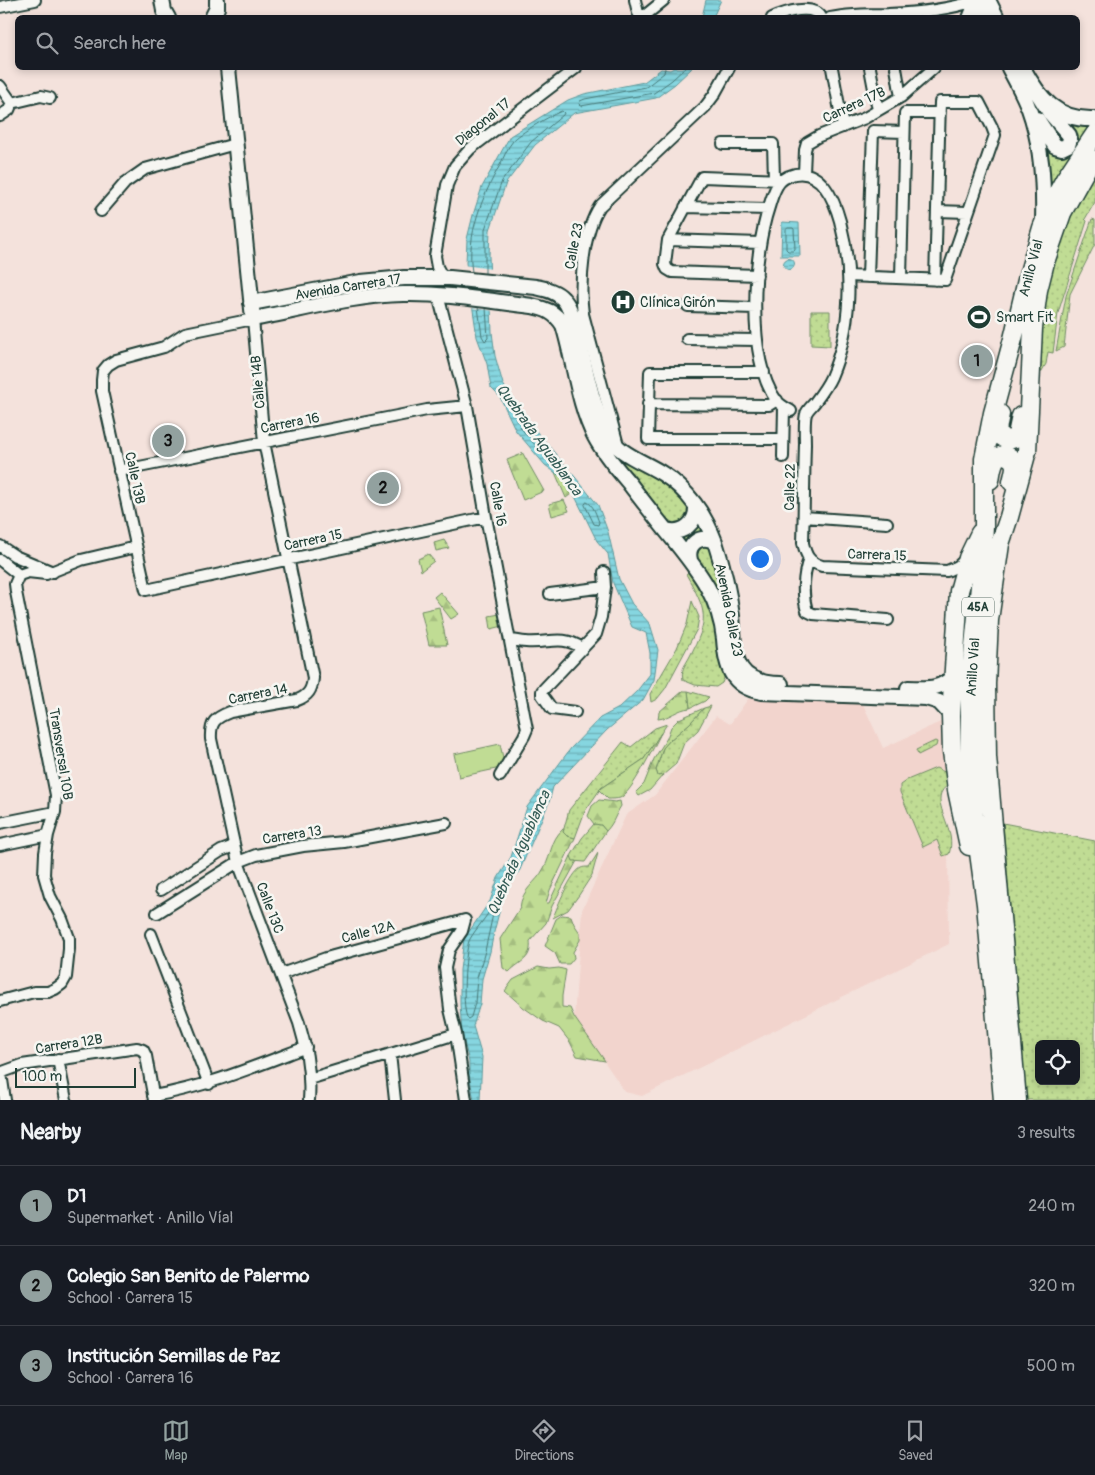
<!DOCTYPE html>
<meta charset="utf-8">
<style>
body{margin:0;font-family:Pangolin,sans-serif;background:#20242c;color:#f1f3f6}
.controls{position:absolute;right:15px;bottom:15px;display:grid;overflow:hidden;border-radius:8px;box-shadow:0 2px 8px #0003}
.controls button{width:45px;height:45px;display:grid;place-items:center;padding:0;border:0;border-bottom:1px solid #363941;background:#171b24;color:#f1f3f6;font:25px sans-serif}
.scale{position:absolute;left:15px;bottom:12px;width:121px;box-sizing:border-box;padding-left:5px;border:2px solid #1f3d34;border-top:0;font-size:14px;line-height:18px;white-space:nowrap;color:#1f3d34;-webkit-text-stroke:4px #f6f6f2;paint-order:stroke}
.you{position:absolute;left:759px;top:558px;width:18px;height:18px;margin:-12px;border:4px solid #fff;border-radius:50%;background:#1a73e8;box-shadow:0 0 0 8px #1a73e833}
.badge{display:grid;place-items:center;width:32px;height:32px;border-radius:50%;background:#92a19f;color:#111;font-size:16px;font-weight:700}
.pin{position:absolute;translate:-50% -50%;border:2px solid #fff;box-shadow:0 1px 5px #0006}
.list{margin:0;padding:0;list-style:none}
h2{display:flex;justify-content:space-between;align-items:center;height:65px;margin:0;padding:0 20px;font-size:21px}
h2 small{font-size:16px;font-weight:400;color:#9ea1a6}
.list li{display:grid;grid-template-columns:32px 1fr auto;gap:15px;align-items:center;box-sizing:border-box;height:80px;padding:0 20px;border-top:1px solid #363941}
.list b{display:block;font-size:19px;white-space:nowrap}
.list p{margin:0;font-size:16px;white-space:nowrap;color:#9ea1a6}
.list em{font-size:16px;font-style:normal;color:#9ea1a6}
.icon{flex:none;width:28px;height:28px;fill:none;stroke:currentColor;stroke-width:2;stroke-linecap:round;stroke-linejoin:round}
.map{position:relative;flex:none;width:1095px;height:1100px;overflow:hidden}
.search{position:absolute;background:#171b24;box-shadow:0 2px 8px #0003;left:15px;right:15px;top:15px;height:55px;display:flex;align-items:center;gap:12px;box-sizing:border-box;padding:0 18px;border-radius:8px;color:#9ea1a6;font-size:19px}
.sheet{height:305px;background:#171b24}
nav{display:flex;justify-content:space-around;align-items:center;box-sizing:border-box;height:70px;border-top:1px solid #363941;background:#171b24;font-size:14px;color:#9ea1a6}
nav a{display:grid;justify-items:center;gap:2px}
nav .on{color:#92a19f}
.map>svg:first-child{display:block}
.built{fill:#f2d4cd}
.green{fill:url(#green-dots);stroke:#708c64;fill-rule:evenodd}
.forest{fill:url(#forest-firs);stroke:#708c64}
.pitch{fill:#c0dc94;stroke:#708c64}
.water{fill:url(#water-rules);stroke:#5d999b}
.pier{fill:#f4e2dc}
.lines{fill:none;stroke-linecap:round;stroke-linejoin:round}
.shore{stroke:#487a79;stroke-width:1}
.street-casing{stroke:#1f3d34;stroke-width:14}
.secondary-casing{stroke:#1f3d34;stroke-width:18}
.highway-casing{stroke:#1f3d34;stroke-width:21}
.street{stroke:#f6f6f2;stroke-width:10}
.secondary{stroke:#f6f6f2;stroke-width:14}
.highway{stroke:#f6f6f2;stroke-width:18}
.labels{text-anchor:middle;dominant-baseline:central;stroke-width:5;stroke-linejoin:round;paint-order:stroke}
.shield{fill:#f6f6f2;stroke:#60746d;stroke-width:1}
.shield-label{font-size:12px;font-weight:bold;fill:#1f3d34}
.street-label{font-size:14px;fill:#1f3d34;stroke:#f6f6f2}
.poi-label{font-size:14px;fill:#1f3d34;stroke:#f6f6f2;text-anchor:start}
.water-label{font-size:15px;font-style:italic;fill:#345c56;stroke:#f6f6f2}
</style>
<div class="map">
<svg width="1095" height="1100" viewBox="0 0 1095 1100">
<defs>
<pattern id="green-dots" width="8" height="8" patternUnits="userSpaceOnUse" patternTransform="scale(1.25)"><rect width="8" height="8" fill="#c0dc94"/><path d="M2 2h.1M6 6h.1" fill="none" stroke="#a5be80" stroke-width="1.8" stroke-linecap="round"/></pattern>
<pattern id="forest-firs" width="22" height="20" patternUnits="userSpaceOnUse" patternTransform="scale(1.25)"><rect width="22" height="20" fill="#c0dc94"/><path d="M5 1l3.5 6h-7zM16 11l3.5 6h-7z" fill="#a5be80"/></pattern>
<pattern id="water-rules" width="6" height="5" patternUnits="userSpaceOnUse" patternTransform="scale(1.25)"><rect width="6" height="5" fill="#86d6e0"/><path d="M0 2.5h6" fill="none" stroke="#6dafb6"/></pattern>
</defs>
<rect width="100%" height="100%" fill="#f4e2dc"/>
<filter id="ink" filterUnits="userSpaceOnUse"><feTurbulence type="fractalNoise" baseFrequency=".02" numOctaves="2"/><feDisplacementMap in="SourceGraphic" scale="10" xChannelSelector="R" yChannelSelector="G"/><feConvolveMatrix kernelMatrix="1 2 1 2 8 2 1 2 1" color-interpolation-filters="sRGB"/></filter>
<g filter="url(#ink)">
<path class="built" d="M748,699L862,702L883,748L947,719L951,773L936,789L948,846L949,944L642,1096L625,1092L574,1017L582,910L626,815L655,795L716,716L730,724Z"/>
<path class="green" d="M1057,114L1076,125L1094,124L1090,129L1047,208L1042,131L1049,149L1055,155L1066,152L1077,144V134Z
M1095,166V202L1085,219L1087,221L1058,313L1053,353L1048,352L1046,364L1036,381L1034,378L1045,303L1054,251L1067,215Z
M1092,219L1095,220V244L1070,294L1064,347L1056,351L1066,296Z
M811,311H830V346L811,345Z
M620,460C635,468 682,490 687,504C689,509 688,515 688,520L677,526C653,510 637,483 620,460Z
M700,518L708,535L686,549L675,535C690,533 695,533 700,518Z
M699,544H710L715,553L729,627L694,558Z
M690,571L708,603L718,642L720,662L723,669L724,678L722,683L716,687L695,685L683,680C681,669 684,667 689,658C710,618 707,612 686,574Z
M692,601L699,617L697,629L665,689L657,699L651,702L650,694L677,648L687,624Z
M688,691L709,697L705,701L690,708Z
M711,706L698,730L684,743L676,764L663,775L658,776L656,770L663,748L670,740L690,723L704,708Z
M667,724L644,759L601,788L585,811L575,838L567,836L563,832L569,810L623,742L631,747L655,728Z
M935,741L937,742L936,746L918,755L916,750Z
M936,768L949,774L952,782C948,785 943,788 941,793C935,809 957,831 949,854L943,856L937,840L923,847L900,792V785L907,780Z
M1003,823L1095,841V1100H1026ZM1039,1044H1076V1081H1039Z
M594,824L601,825L606,831L585,862L572,861L571,856L582,838Z
M598,853L592,875L579,895L568,910L553,918C557,907 571,873 581,868C583,867 586,867 589,867Z"/>
<path class="forest" d="M522,452L544,491L523,500L507,460L522,454Z
M554,470L579,488L566,498Z
M564,500L569,511L552,516L549,504Z
M444,540L449,548L436,551L434,543Z
M428,554L434,561L421,571L418,559Z
M440,592L459,614L451,619L434,597Z
M439,607L447,645H429L421,611Z
M505,613L507,625L491,629L489,616Z
M683,691H688L690,708C677,709 670,718 658,719L659,712Z
M704,708L690,723L670,740L663,748L656,770L658,776L663,775L650,790L639,796L636,792L644,784L654,759L667,738L671,727L679,719Z
M661,733C655,745 631,794 620,798C617,799 611,799 608,799L599,790L601,788L644,759Z
M599,800L615,802L620,801L621,806C615,815 614,823 606,831L601,825L594,824L588,816L592,806Z
M563,829H564L563,832L567,836L575,838L550,890L546,903H549L571,856L573,861H577L552,906L546,923L530,941C532,960 521,960 509,972L503,968L500,939L520,908C522,888 536,884 544,868C552,854 550,841 563,829Z
M562,915L571,916L574,924L580,933V940L573,952L574,958L569,964H560L555,953L545,946L556,919Z
M538,967L549,969L559,968L566,970L562,996V1007L570,1008L574,1017L605,1061L577,1056L570,1042L559,1028L543,1021L523,1007L505,991L513,980Z"/>
<path class="pitch" d="M500,744L505,767L459,777L454,754Z"/>
<path class="water" d="M706,0H721L713,17H702Z
M674,68H692L675,84L656,98L574,113L535,145L506,183L490,230L489,256L492,332L495,356L503,384L514,402L524,413L536,431L575,477L598,505L608,532L619,579L632,604L650,624L658,650L654,680L643,700L607,730L553,787L549,802L519,872L510,883L501,905L494,932L490,952L482,979L480,1004L473,1026L482,1057L480,1100H474L469,1074V1062L462,1033L460,1005V970L464,939L490,901L498,878L511,857L527,807L571,748L600,718L619,708L637,691L650,674V653L646,633L632,627L613,583L608,554L597,541L568,482L545,465L516,431L500,397L491,388L487,364L477,337L466,263L467,239L473,215L482,187L510,136L568,100L584,94L644,82L661,69L670,70Z
M782,222L799,223L800,256H781Z
M783.5 264a5.5 5.5 0 1 1 11 0a5.5 5.5 0 1 1-11 0Z"/>
<path class="pier" d="M463,265L492,269L494,311L471,308Z"/>
<g class="lines">
<path class="shore" d="M665,68L664,73L646,87L585,99L580,101L579,104L581,106L654,93L672,80L685,68
M788,228H793L794,229L795,249L793,251H788L786,249V230Z
M472,272C466,235 482,197 500,165C504,157 507,148 513,141C518,134 553,114 562,111L564,113L563,115L531,142L502,181L485,229V273
M478,307L482,336L485,341L488,338L486,308
M518,416L521,417L531,433L530,436H527L521,428L516,419Z
M533,436L554,460V463H551L548,461L531,440V438Z
M587,502C594,505 596,515 599,522L598,525L594,524L585,505Z
M541,800L543,803L522,852L519,853L517,851C521,837 529,806 541,800Z
M492,911L493,914L485,951L477,978L475,1003L471,1017L468,1019C461,1010 465,953 469,941C472,934 484,920 489,912Z"/>
<defs>
<path id="street" d="M635,0L638,13L644,16
M0,7L35,0
M642,18L664,0
M772,18C785,12 813,3 822,18
M830,18C850,14 869,14 888,14C917,13 947,10 975,1
M968,18L975,1
M832,68L843,127
M870,68L878,110
M896,68L901,97
M0,86L12,103
M12,103L41,96L50,98
M0,116L9,110L12,103
M723,144H773L774,178
M804,173L805,150L807,143L819,136L865,118L901,97L934,68
M685,207L768,209
M101,211L125,183L145,169L235,144
M937,211L967,212
M668,240L702,177L782,180
M757,275L672,272L667,269L665,264L668,240L760,243
M848,276L945,280L995,135L992,127L979,102H940L935,280
M868,277L873,131L904,132
M443,278L437,267L435,256L447,185L455,166L470,149L576,68
M901,278L905,113H940
M438,295L467,406L486,517L525,719L527,729L524,736L500,776
M688,306L755,308
M687,339L757,340
M764,372H650L648,439H783
M648,404L769,405L777,400
M791,411C786,408 780,405 776,400C746,357 753,255 769,207C771,200 773,193 777,186C781,179 787,176 795,174C821,169 834,199 840,221C853,271 852,328 831,377C827,386 821,394 815,402C812,406 807,410 806,414C804,420 805,438 805,444C804,477 804,510 803,543C806,556 809,562 822,566L947,571L958,566L967,558
M618,445L583,314C579,284 583,231 600,206L705,107L714,95L729,68
M783,457L784,407
M119,471L397,416L427,410L467,406
M804,517L887,523
M0,546L15,556L53,572
M809,559C803,575 802,595 807,611L813,614L888,620
M0,560L19,575
M19,575L28,572L46,574L81,560L136,547
M550,594L605,587
M510,640C515,640 521,642 526,642C549,644 561,634 582,648
M575,712L552,709L542,695V691L596,634L601,617L605,587L604,572
M0,823L55,812
M0,845L48,835
M161,890L221,851L234,846
M157,913L238,862L256,855L303,846L344,842L446,823
M151,934L209,1084
M281,974L326,958L465,920L462,931L449,950L445,968L450,1009L456,1034L466,1100
M0,1001L34,992H48L55,989L62,984L66,977L69,949V938L62,919L50,896L44,875L45,853L48,835L55,812L56,795L16,592L15,584L19,575
M390,1054L395,1100
M58,1059L66,1100
M0,1073L22,1065L137,1048L143,1050L146,1056L154,1100
M1,1073L5,1100
M309,1079L456,1034
M153,1096C206,1087 256,1066 306,1047
M309,1100C311,1073 307,1049 299,1023L238,862L211,739C210,722 215,718 230,712L297,700C308,696 312,690 313,678L264,442L253,319L185,333L164,347L116,360L108,365L103,371L102,380V391L146,590L486,517"/>
<path id="secondary" d="M162,0L164,11L168,18
M975,0L984,18
M988,0L997,18
M212,18L217,8V0
M228,68L253,319C302,310 353,295 403,294C446,293 489,301 532,306C546,309 555,312 563,325C574,360 578,405 595,437C604,454 617,469 629,483C644,503 660,523 676,543C700,573 720,599 724,639C726,667 731,686 761,692L926,698L939,702L951,715
M1009,68C1016,81 1024,95 1029,109C1042,145 1044,183 1043,221
M1023,68C1039,98 1057,121 1095,119
M1036,91L1050,113L1069,135L1070,139L1068,145L1062,148L1055,146L1037,119
M251,303L361,282L404,278H450L536,287C545,289 556,291 563,299C572,308 574,325 578,337C585,366 592,406 606,432C617,454 643,461 663,474C687,489 705,515 715,542C723,566 729,591 732,616C734,632 732,653 741,668C750,682 767,684 781,684
M666,530C683,535 697,523 696,506
M690,560C686,544 701,533 715,542
M908,688C925,688 940,691 953,676"/>
<path id="highway" d="M1000,414C998,426 993,436 1008,440L1015,438L1017,435L1021,416
M990,480C991,474 992,465 995,460C1001,451 1014,456 1015,466C1015,471 1013,477 1012,482
M969,846L957,790L952,751L951,715L959,591L968,558L980,533
M1003,1100L986,904L974,816L970,753V687L982,566L984,525V459L993,413L1013,339L1028,276L1042,228L1053,201L1065,179L1095,134
M1017,1100L987,757L986,684L989,620L1000,544L1009,517L1027,451L1033,328L1038,290L1045,262L1062,213L1092,159"/>
</defs>
<use href="#street" class="street-casing"/>
<use href="#secondary" class="secondary-casing"/>
<use href="#highway" class="highway-casing"/>
<use href="#street" class="street"/>
<use href="#secondary" class="secondary"/>
<use href="#highway" class="highway"/>
</g>
</g>
<defs>
<symbol id="hospital-disc" viewBox="-11 -11 22 22"><circle r="9.5" fill="#1f3d34" stroke="#f6f6f2"/><path d="M-5-5h3v3.5h4V-5h3V5h-3V1.5h-4V5h-3Z" fill="#fff"/></symbol>
<symbol id="stadium-disc" viewBox="-11 -11 22 22"><circle r="9.5" fill="#1f3d34" stroke="#f6f6f2"/><path d="M0-5a6.5 5 0 1 0 0 10a6.5 5 0 1 0 0-10ZM-3.5-1.8h7v3.6h-7Z" fill="#fff"/></symbol>
</defs>
<g fill-rule="evenodd">
<use href="#hospital-disc" x="609" y="288" width="28" height="28"/>
<use href="#stadium-disc" x="965" y="303" width="28" height="28"/>
</g>
<g class="labels">
<rect class="shield" x="962" y="597.5" width="32" height="19" rx="4"/>
<g class="shield-label">
<text x="978" y="607">45A</text>
</g>
<g class="street-label">
<text transform="translate(854 105) rotate(-25)">Carrera 17B</text>
<text transform="translate(483 122) rotate(-39)">Diagonal 17</text>
<text transform="translate(574 246) rotate(-79)">Calle 23</text>
<text transform="translate(1031 268) rotate(-75)">Anillo Víal</text>
<text transform="translate(348 287) rotate(-9)">Avenida Carrera 17</text>
<text transform="translate(258 382) rotate(-95)">Calle 14B</text>
<text transform="translate(290 423) rotate(-11)">Carrera 16</text>
<text transform="translate(135 478) rotate(78)">Calle 13B</text>
<text transform="translate(790 487) rotate(-89)">Calle 22</text>
<text transform="translate(498 504) rotate(80)">Calle 16</text>
<text transform="translate(313 540) rotate(-12)">Carrera 15</text>
<text transform="translate(877 555) rotate(2)">Carrera 15</text>
<text transform="translate(729 610) rotate(79)">Avenida Calle 23</text>
<text transform="translate(973 667) rotate(-86)">Anillo Víal</text>
<text transform="translate(258 694) rotate(-11)">Carrera 14</text>
<text transform="translate(61 754) rotate(81)">Transversal 10B</text>
<text transform="translate(292 835) rotate(-9)">Carrera 13</text>
<text transform="translate(270 908) rotate(69)">Calle 13C</text>
<text transform="translate(368 932) rotate(-15)">Calle 12A</text>
<text transform="translate(69 1044) rotate(-9)">Carrera 12B</text>
</g>
<g class="poi-label">
<text x="640" y="302">Clínica Girón</text>
<text x="996" y="317">Smart Fit</text>
</g>
<g class="water-label">
<text transform="translate(539 440) rotate(54)">Quebrada Aguablanca</text>
<text transform="translate(519 853) rotate(-66)">Quebrada Aguablanca</text>
</g>
</g>
</svg>
<div class="controls">
<button><svg class="icon" aria-label="locate" viewBox="0 0 24 24"><circle cx="12" cy="12" r="6"/><path d="M12 2v4M12 18v4M2 12h4M18 12h4"/></svg></button>
</div>
<div class="scale">100 m</div>
<div class="you"></div>
<div class="pin badge" style="left:977px;top:361px">1</div>
<div class="pin badge" style="left:383px;top:488px">2</div>
<div class="pin badge" style="left:168px;top:441px">3</div>
<div class="search"><svg class="icon" aria-label="search" viewBox="0 0 24 24"><circle cx="10" cy="10" r="6"/><path d="M15 15l6 6"/></svg>Search here</div>
</div>
<section class="sheet">
<h2>Nearby<small>3 results</small></h2>
<ul class="list">
<li><span class="badge">1</span><div><b>D1</b><p>Supermarket · Anillo Víal</p></div><em>240 m</em></li>
<li><span class="badge">2</span><div><b>Colegio San Benito de Palermo</b><p>School · Carrera 15</p></div><em>320 m</em></li>
<li><span class="badge">3</span><div><b>Institución Semillas de Paz</b><p>School · Carrera 16</p></div><em>500 m</em></li>
</ul>
</section>
<nav>
<a class="on"><svg class="icon" aria-label="map" viewBox="0 0 24 24"><path d="M3 6l6-2 6 2 6-2v14l-6 2-6-2-6 2zM9 4v14M15 6v14"/></svg>Map</a>
<a><svg class="icon" aria-label="directions" viewBox="0 0 24 24"><path d="M12 3l9 9-9 9-9-9zM9 14v-3h6M13 9l2 2-2 2"/></svg>Directions</a>
<a><svg class="icon" aria-label="saved" viewBox="0 0 24 24"><path d="M7 4h10v16l-5-4-5 4z"/></svg>Saved</a>
</nav>
